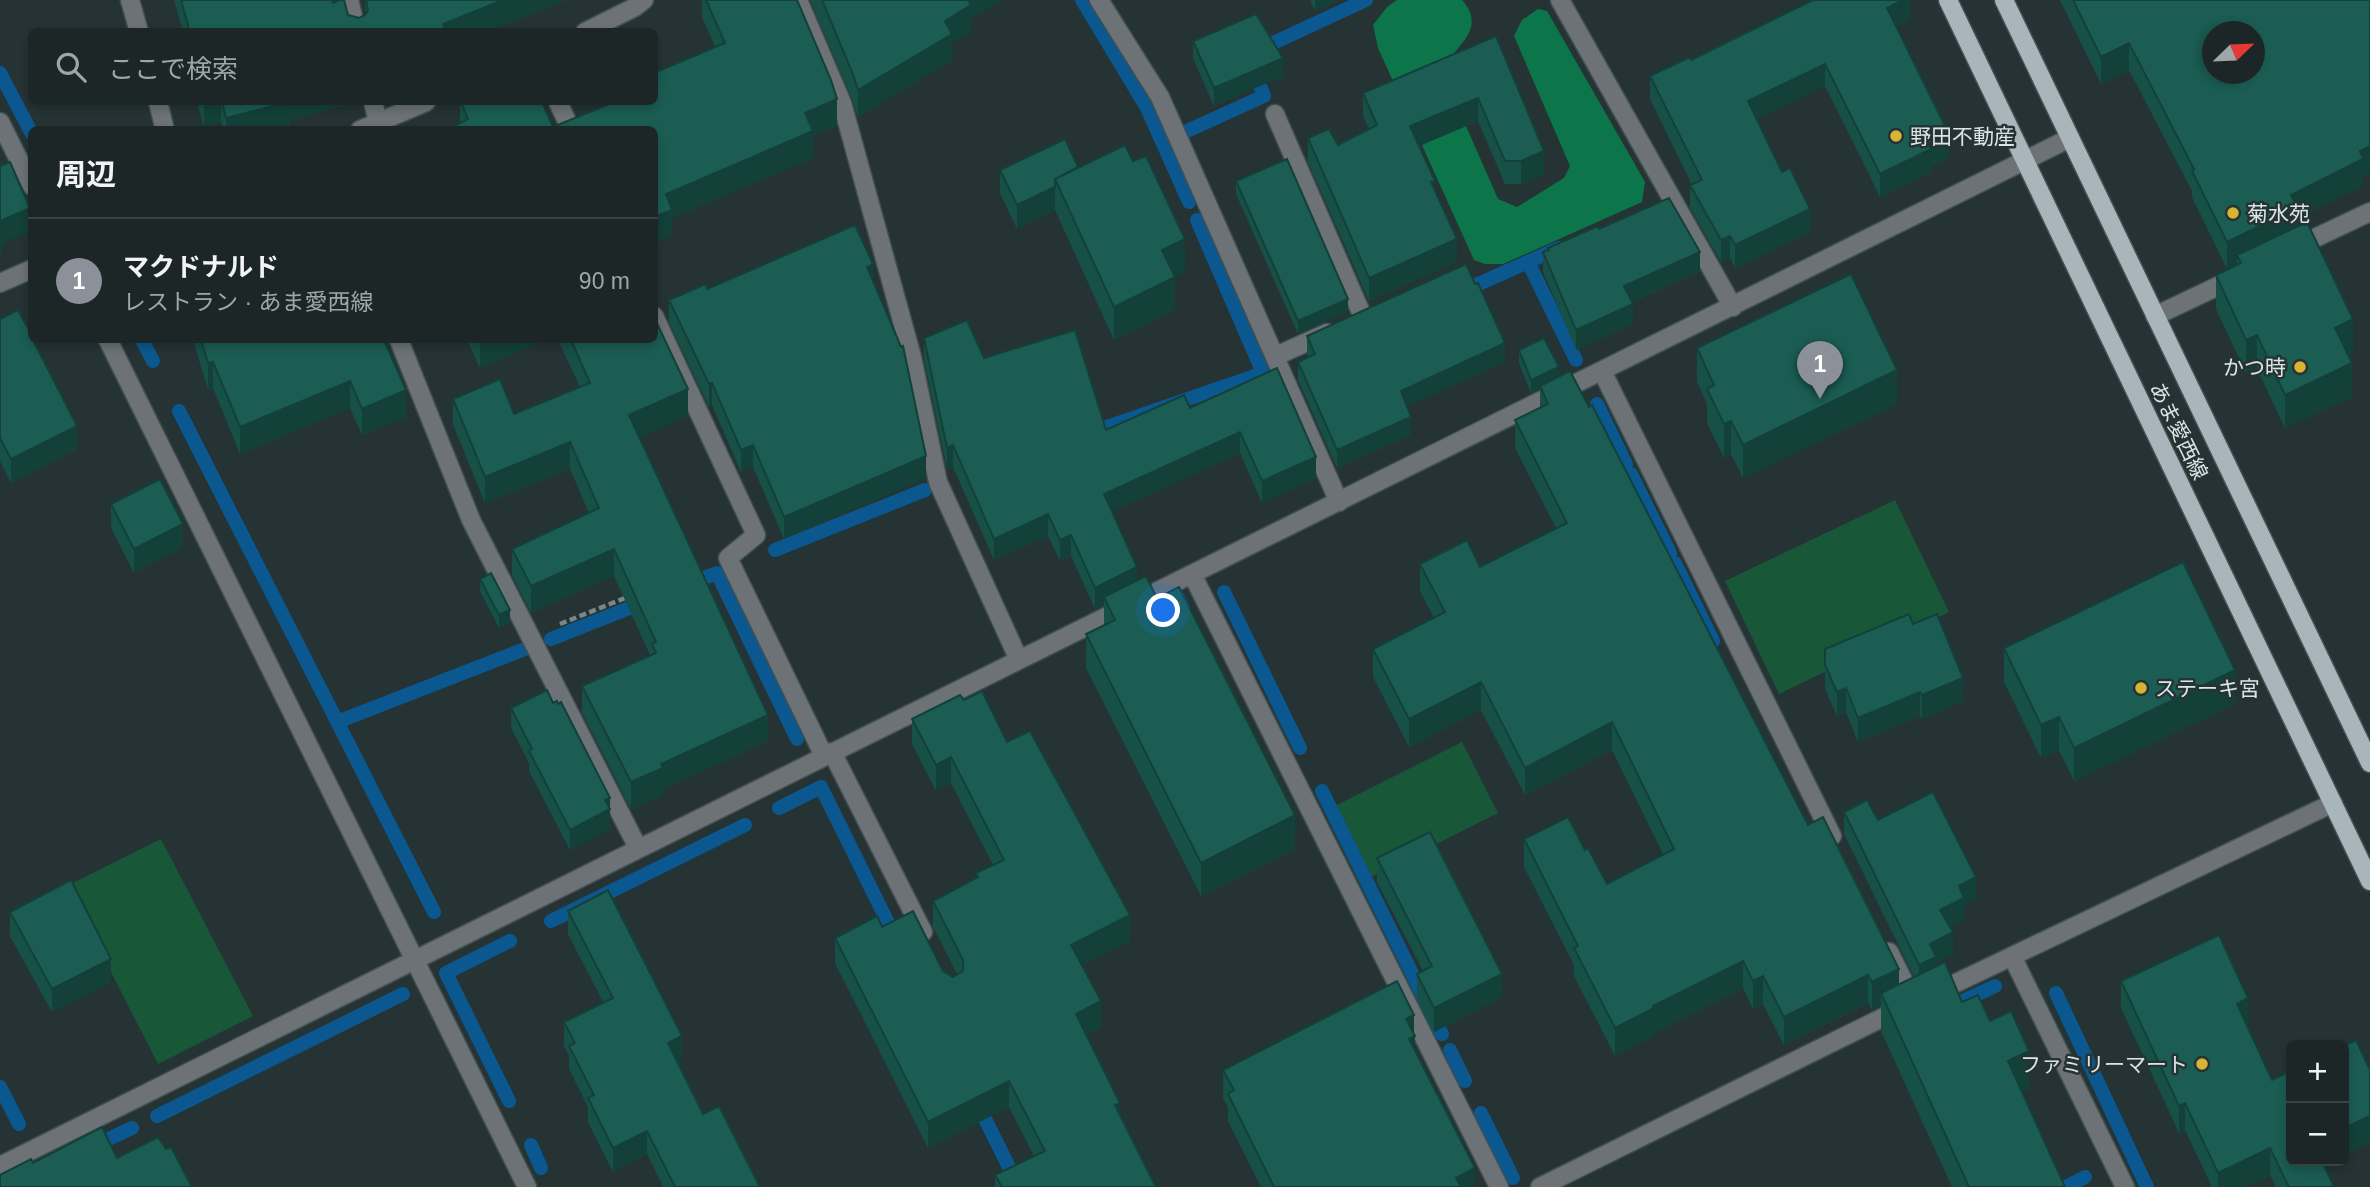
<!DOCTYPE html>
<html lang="ja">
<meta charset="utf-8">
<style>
body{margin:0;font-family:Arial,"Noto Sans JP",sans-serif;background:#293233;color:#f1f3f6}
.controls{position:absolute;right:21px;bottom:21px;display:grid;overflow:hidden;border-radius:10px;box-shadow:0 4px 10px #0003}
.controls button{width:63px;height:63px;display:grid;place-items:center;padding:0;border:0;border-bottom:2px solid #3a4344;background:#1c2627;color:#f1f3f6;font:35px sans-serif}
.compass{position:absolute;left:2202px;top:21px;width:63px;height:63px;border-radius:50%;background:#1c2627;box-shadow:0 4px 10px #0003;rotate:67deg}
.you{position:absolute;left:1164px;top:611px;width:24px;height:24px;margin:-18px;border:5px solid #fff;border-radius:50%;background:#1a73e8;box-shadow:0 0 0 10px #1a73e833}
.badge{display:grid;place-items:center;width:46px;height:46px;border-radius:50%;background:#8c9099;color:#fff;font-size:23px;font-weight:700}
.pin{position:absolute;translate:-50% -58px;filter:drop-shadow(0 2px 4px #0008)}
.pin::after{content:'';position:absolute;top:37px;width:24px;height:21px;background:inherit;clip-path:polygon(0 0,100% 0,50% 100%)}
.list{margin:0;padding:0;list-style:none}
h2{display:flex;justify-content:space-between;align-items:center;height:91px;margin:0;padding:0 28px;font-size:30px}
h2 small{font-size:23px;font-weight:400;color:#a0a5a7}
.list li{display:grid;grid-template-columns:46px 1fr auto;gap:21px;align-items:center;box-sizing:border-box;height:126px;padding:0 28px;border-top:2px solid #3a4344}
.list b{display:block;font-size:26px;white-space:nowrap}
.list p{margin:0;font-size:23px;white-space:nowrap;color:#a0a5a7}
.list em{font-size:23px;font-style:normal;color:#a0a5a7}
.icon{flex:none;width:38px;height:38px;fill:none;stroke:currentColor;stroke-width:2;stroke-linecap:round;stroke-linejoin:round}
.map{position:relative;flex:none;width:2370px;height:1187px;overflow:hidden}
.search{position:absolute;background:#1c2627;box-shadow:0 4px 10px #0003;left:28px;top:28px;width:630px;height:77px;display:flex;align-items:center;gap:18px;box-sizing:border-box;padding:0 24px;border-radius:10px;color:#a0a5a7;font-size:26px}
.panel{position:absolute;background:#1c2627;box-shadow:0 4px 10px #0003;left:28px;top:126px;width:630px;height:217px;border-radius:10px}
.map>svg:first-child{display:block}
.green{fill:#185738}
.forest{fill:#0c764a}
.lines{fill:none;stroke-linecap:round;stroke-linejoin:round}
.stream{stroke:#0b5890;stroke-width:14}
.minor-casing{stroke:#424f50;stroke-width:21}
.major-casing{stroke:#424f50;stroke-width:21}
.path{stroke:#7a8687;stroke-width:4.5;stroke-dasharray:7 3.5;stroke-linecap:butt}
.minor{stroke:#6c7275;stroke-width:18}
.major{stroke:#a8b5ba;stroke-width:18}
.wall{fill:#175047}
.shaded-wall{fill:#13413a}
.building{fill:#1b5d53;stroke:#13413a;stroke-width:2;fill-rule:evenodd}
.poi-dot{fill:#d9b334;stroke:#253334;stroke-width:2.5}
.labels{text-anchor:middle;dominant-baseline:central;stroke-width:5;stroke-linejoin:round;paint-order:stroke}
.poi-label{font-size:21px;fill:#dce5e5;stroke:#253334;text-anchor:start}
.street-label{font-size:21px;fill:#dce5e5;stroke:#253334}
</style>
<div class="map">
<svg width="2370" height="1187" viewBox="0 0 2370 1187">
<rect width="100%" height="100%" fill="#253334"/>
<path class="green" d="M1895,500L1949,612L1779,694L1725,581Z
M1462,742L1498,813L1369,878L1333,807Z
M161,839L253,1016L158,1064L67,886Z"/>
<path class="forest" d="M1397,0H1462C1488,29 1455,47 1441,69L1498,199L1517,207L1564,178L1570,166L1514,36L1522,20L1538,9L1547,11L1645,182L1642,202L1503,264H1485L1474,260L1378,48L1373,25L1387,7Z"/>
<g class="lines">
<path class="stream" d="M1082,0L1147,108L1189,202
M1256,51L1366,0
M0,73L32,134
M1187,131L1264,96L1253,68
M1528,262L1576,360
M1463,291L1559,248
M142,340L153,361
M1597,404L1626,464
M179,411L434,912
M1089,433L1263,373L1197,220
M1631,474L1670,553
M775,550L925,490
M1675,563L1713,641
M688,584L717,573L797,739
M1224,592L1300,748
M551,639L647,601
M337,722L525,649
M1322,791L1442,1034
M779,808L821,787L897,941
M551,921L745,825
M2056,993L2147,1187
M1946,1009L1995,986
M1450,1050L1465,1081
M0,1087L19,1124
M509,1101L446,973L510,941
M977,1103L1019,1187
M1481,1113L1513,1178
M157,1116L403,994
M102,1142L132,1128
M531,1145L541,1168
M2066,1187L2085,1177"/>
<defs>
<path id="minor" d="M130,0L139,32
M349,0L357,32
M798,0L842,103L912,357L938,482L1019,660
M1099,0L1160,97L1339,502
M1560,0L1733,307
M585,32L635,7L644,0
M158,102L165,130
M373,102L378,122
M558,102L571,130
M1275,114L1363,317
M0,122L32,186
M360,130L426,102
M2294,248L2370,212
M0,283L32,269
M654,316L756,535L728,558L824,756
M2155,316L2235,278
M108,340L527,1187
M399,340L471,520L638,848
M1276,356L1327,333
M1602,371L1832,836
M1192,574L1499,1187
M832,752L923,932
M1889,952L1914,1002
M2012,956L2125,1187
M1935,993L2333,803
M0,1166L2070,138
M1540,1187L1900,1009"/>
<path id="major" d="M1948,0L2370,881
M2004,0L2370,763"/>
</defs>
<use href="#minor" class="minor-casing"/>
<use href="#major" class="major-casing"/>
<path class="path" d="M560,624L630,596"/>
<use href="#minor" class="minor"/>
<use href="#major" class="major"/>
</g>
<path class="wall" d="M174,0H332L333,3L348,15L359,18L365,15V0H566L486,32H183Z
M702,0H797L837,126L813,136V158L672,218V236L654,244V130H454V126L460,123V102H542L553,127L654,102L715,47L702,17Z
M810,0H1002L971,19V32L952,43V60L858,117L852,99Z
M1310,0H1339L1315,11Z
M1910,0V20L1896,26L1949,157L1931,166V172L1880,197L1825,86L1757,119L1810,232L1735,268L1730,258L1721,262L1690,208V185H1692L1650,99V76L1691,60Z
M2060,0H2370V173L2363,176V186L2297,218V226L2353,352L2348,355L2352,397L2285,428L2257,369L2246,373L2216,309V275L2237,265V264L2227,269L2192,197V191L2129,70L2101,84Z
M1496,36L1544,175L1521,184H1505L1478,121L1419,146L1435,189L1457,262L1369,301L1308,162V138L1338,145L1369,129L1363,116V93Z
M1193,41L1283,76L1214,106L1193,58Z
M197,102H345V105L290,120V126L275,130H223L221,122L204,127Z
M1078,167L1185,271L1175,276V310L1114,340L1055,210L1017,229L1000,193V170Z
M1236,181L1348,311L1298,334L1236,194Z
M1599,229L1700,271L1632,302L1633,324L1576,350L1543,272V252L1548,250V248Z
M873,281L926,478L784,539L753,467L741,472L712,405L709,407L669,322V300L707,289Z
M0,319L77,449L11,483L0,461Z
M1307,336L1505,362L1407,406L1411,435L1337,468L1298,380V362L1308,357L1307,354Z
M924,338L984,358L1106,430L1190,408L1277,368L1316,478L1262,503L1240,453L1112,511L1137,580L1157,598L1295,849L1201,896L1086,668V634L1104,625V605L1095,609L1071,556L1060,561L1048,536L994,560L953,467L947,469L924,359Z
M193,340H388L385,342L406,417L362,435L350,408L240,454L213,388L208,390Z
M467,340H545L480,368Z
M558,340H654L688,416L640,437L768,741L663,789V795L631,809L582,713V686L650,655L614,576L531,613L512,575V549L589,513L570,469L485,503L453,425V399L514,414L580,387Z
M1697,348L1897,404L1743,478L1731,454L1724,458L1707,423V404L1697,382Z
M1519,350L1559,377L1808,825L1899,985L1914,977L1844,834V812L1878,820L1976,899L1964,905V920L1950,927L1953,954L1936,963V966L1962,1002L1990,1021L2029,1089L2022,1092L2065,1187H1952L1881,1031V1006L1872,1010L1868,1003L1784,1045L1763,1004L1753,1009L1743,988L1654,1033V1036L1615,1056L1574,976V965L1524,867V839L1585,850L1607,884L1663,854L1612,750L1525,795L1481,710L1409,747L1373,677V649L1434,618L1420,591V564L1480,567L1556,528L1515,448V420L1540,408V388L1531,393L1519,363Z
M111,504L183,547L134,573L111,528Z
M480,579L510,623L499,628L480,591Z
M1913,624L1963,701L1922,719L1920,716L1858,742L1846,712L1837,716L1825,689V649Z
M2004,648L2235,704L2074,781L2059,750L2041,758L2004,682Z
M964,700L1007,742L1130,941L1082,965L1101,1027L1086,1034L1120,1115L1156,1187H995V1175L1034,1156L1009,1107L928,1148L835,963V938L882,927L943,971L953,977L957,974L933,927V901L976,879V873L993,865L951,783L936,791L912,744V719Z
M553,703L610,798V829L570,850L529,771V763L511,728V708Z
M1377,858L1502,997L1434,1032L1417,998V974L1423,971L1377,882Z
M568,911L682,1059L677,1061L703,1114L760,1187H663L647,1154L613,1172L588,1122V1107L569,1069V1055L564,1046V1022L603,1002L568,934Z
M10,912L111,982L52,1012L10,936Z
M2121,981L2248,1025H2247L2291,1161H2332L2324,1164L2334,1187H2276L2270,1175L2245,1187H2212L2185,1130L2179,1133L2121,1008Z
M1414,1034L1415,1049L1475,1187H1261L1228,1121V1107L1223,1098V1070Z"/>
<path class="shaded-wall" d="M503,0H566L486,32H443V24Z
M965,0H1002L971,19V32L952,43V60L858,117V90L945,21Z
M1315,0H1339L1315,11Z
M1903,0H1910V20L1887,31V8Z
M2129,43V70L2101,84V57Z
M1283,58V76L1214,106V88Z
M1825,64V86L1748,124V101Z
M1478,98V121L1410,150V126Z
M837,99V126L813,136V158L672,218V236L654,244V217L666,194L805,113Z
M208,102H221V122L204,127V103Z
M288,102H345V105L290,120V126L275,130H226V118Z
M1949,134V157L1931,166V172L1880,197V174L1928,144Z
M2370,146V173L2363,176V186L2297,218V235L2237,255V264L2227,269V242L2291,195L2360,151Z
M1544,151V175L1521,184V161Z
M1055,187V210L1017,229V205Z
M30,208V232L2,243V254H0V221Z
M1810,209V232L1735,268V245Z
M1730,236V258L1721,262V240Z
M1185,239V271L1162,283V250Z
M1457,239V262L1369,301V278Z
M1700,252V271L1624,305V286Z
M873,264V286L867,267Z
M1175,277V310L1114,340V307Z
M1348,299V311L1298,334V321Z
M1633,304V324L1576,350V330Z
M2353,319V352L2335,361V328Z
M2257,335V369L2246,373V340Z
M485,340H545L480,368V342Z
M1505,343V362L1401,409V391Z
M213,362V388L208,390V363Z
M2352,363V397L2285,428V395Z
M1559,367V379L1540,386V388L1531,393V380Z
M1897,370V404L1743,478V445Z
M350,381V408L240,454V427Z
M712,383V405L709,407V384Z
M688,389V416L629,442V415Z
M406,390V417L362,435V409Z
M1411,417V435L1337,468V450Z
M1731,421V454L1724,458V424Z
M77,426V449L11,483V459Z
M1240,432V453L1104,515V494Z
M570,442V469L485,503V477Z
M753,445V467L741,472V450Z
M953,445V467L947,469V448Z
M926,456V478L784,539V517Z
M1316,457V478L1262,503V481Z
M1048,514V536L994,560V539Z
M183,524V547L134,573V549Z
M1071,535V556L1060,561V540Z
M614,549V576L531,613V586Z
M1137,567V589L1104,597V605L1095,609V588Z
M510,610V623L499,628V615Z
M2235,670V704L2074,781V748Z
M1963,678V701L1922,719V695Z
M1481,682V710L1409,747V719Z
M1846,688V712L1837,716V692Z
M1920,692V716L1858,742V718Z
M768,715V741L663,789V795L631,809V782L661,764Z
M2059,717V750L2041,758V725Z
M1612,722V750L1525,795V768Z
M951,757V783L936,791V765Z
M610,798V829L570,850V830L605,800Z
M1295,815V849L1201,896V863Z
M1976,877V899L1964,905V920L1940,932V910L1959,886Z
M1130,915V941L1071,971V945Z
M1953,932V954L1936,963V979L1919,987V965L1930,944Z
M111,959V982L52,1012V989Z
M1743,961V988L1654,1033V1036L1615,1056V1028L1653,1006Z
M1899,969V997L1881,993V1006L1872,1010V982Z
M1502,974V997L1434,1032V1008Z
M1868,975V1003L1784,1045V1017Z
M1763,976V1004L1753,1009V981Z
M2248,998V1025L2237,1030V1004Z
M1101,1001V1027L1076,1040V1014Z
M1414,1015V1036H1415V1063L1406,1019Z
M682,1036V1059L668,1066V1043Z
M2029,1051V1089L2008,1098V1061Z
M1009,1081V1107L928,1148V1122Z
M1120,1103V1128L1115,1105Z
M2185,1103V1130L2179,1133V1106Z
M2370,1116V1143L2344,1155V1128Z
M647,1131V1154L613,1172V1148Z
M2270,1148V1175L2245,1187H2218V1173Z
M1475,1168V1187H1456V1178Z"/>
<path class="building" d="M181,0H332L333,3L340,0H344L348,15L359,18L365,15L368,10L366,0H503L443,24L446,32H190Z
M706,0H797L831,80L837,99L805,113L813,131L666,194L672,210L654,217V130H455L454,126L468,119L461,102H542L553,127L614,102H654V73L725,43Z
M822,0H968L971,5L945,21L952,34L858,90L852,72Z
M1813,0H1903L1887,8L1949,134L1928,144L1931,149L1880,174L1825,64L1748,101L1782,172L1790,168L1810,209L1735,245L1730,236L1721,240L1690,185L1702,180L1650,76L1690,57L1691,60Z
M2073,0H2370V146L2360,151L2363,159L2291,195L2297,208L2227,242L2192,171L2194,169L2129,43L2101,57ZM2213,32H2255V74H2213Z
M1256,14L1283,58L1214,88L1193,41Z
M1496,36L1544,151L1521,161H1505L1478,98L1410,126L1435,181L1431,182L1457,239L1369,278L1308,138L1329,129L1338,145L1377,125L1363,93Z
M222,102H288L226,118Z
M1065,139L1078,167L1055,179V187L1017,205L1000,170Z
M1125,145L1133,161L1146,156L1185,239L1162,250L1175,277L1114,307L1055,179Z
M1287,159L1348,299L1298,321L1236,181Z
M10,162L30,208L0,221V166Z
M1669,198L1700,252L1624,286L1633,304L1576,330L1543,252L1549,250L1548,248L1598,226L1599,229Z
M2307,222L2353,319L2335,328L2352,363L2285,395L2257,335L2246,340L2216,275L2241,263L2237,255Z
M855,225L873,264L867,267L901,347L903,346L926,456L784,517L753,445L741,450L712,383L709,384L669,300L706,284L707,289Z
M1466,264L1475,284L1478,283L1505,343L1401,391L1411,417L1337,450L1298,362L1315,354L1307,336Z
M1851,274L1897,370L1743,445L1731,421L1724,424L1707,389L1714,385L1697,348Z
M18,310L32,336V340H33L77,426L11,459L0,438V319Z
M654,317L688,389L629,415L768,715L661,764L663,768L631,782L582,686L656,653L652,644L656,642L614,549L531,586L512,549L599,508L570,442L485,477L453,399L500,379L514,414L590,383L571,340H654Z
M967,320L984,358L1075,330L1106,430L1184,395L1190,408L1277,368L1316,457L1262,481L1240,432L1104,494L1137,567L1095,588L1071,535L1060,540L1048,514L994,539L953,445L947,448L924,338Z
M1544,338L1559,367L1531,380L1519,350Z
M201,340H384L406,390L362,409L350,381L240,427L213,362L208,363Z
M1570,371L1589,407L1592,405L1808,825L1823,817L1899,969L1872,982L1868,975L1784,1017L1763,976L1753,981L1743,961L1653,1006L1654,1008L1615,1028L1574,948L1578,946L1524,839L1568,817L1585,850L1588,848L1607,884L1674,849L1612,722L1525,768L1481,682L1409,719L1373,649L1445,612L1420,564L1467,540L1480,567L1567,523L1515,420L1548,404L1540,386Z
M160,479L183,524L134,549L111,504Z
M2183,562L2235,670L2074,748L2059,717L2041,725L2004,648Z
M491,573L510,610L499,615L480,579Z
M1146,576L1157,598L1179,587L1295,815L1201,863L1086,634L1115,620L1104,597Z
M1909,614L1913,624L1937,614L1963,678L1922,695L1920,692L1858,718L1846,688L1837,692L1825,665V649Z
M547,690L553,703L557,701L558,704L561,702L610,798L605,800L610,809L570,830L529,751L532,749L511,708Z
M982,691L1007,742L1030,731L1130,915L1071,945L1101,1001L1076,1014L1120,1103L1115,1105L1156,1187H1002L995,1175L1045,1151L1009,1081L928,1122L835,938L877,916L882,927L913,911L943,971L953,977L963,971V960L933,901L978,877L976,873L1004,860L951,757L936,765L912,719L960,695L964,700Z
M1933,792L1976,877L1959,886L1964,898L1940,910L1953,932L1930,944L1936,957L1919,965L1844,812L1867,800L1878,820Z
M1430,832L1502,974L1434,1008L1417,974L1432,966L1377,858Z
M71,880L111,959L52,989L10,912Z
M608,890L682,1036L668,1043L703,1114L719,1106L760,1187H675L647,1131L613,1148L588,1098L594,1095L569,1046L575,1043L564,1022L613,998L568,911Z
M2219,935L2248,998L2237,1004L2272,1080L2291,1071V1161H2322L2334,1187H2289L2270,1148L2218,1173L2185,1103L2179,1106L2121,981Z
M1945,962L1962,1002L1978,995L1990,1021L2011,1011L2029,1051L2008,1061L2065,1187H1969L1881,993Z
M1397,981L1414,1015L1406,1019L1415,1036L1409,1039L1475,1168L1456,1178L1461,1187H1274L1228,1094L1234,1090L1223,1070Z
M2356,1040L2370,1070V1116L2344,1128V1046Z
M102,1127L117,1158L158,1137L166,1149L171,1147L192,1187H0V1175L31,1159L33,1163Z"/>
<g class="poi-dot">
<circle cx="1896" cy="136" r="7"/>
<circle cx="2233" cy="213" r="7"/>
<circle cx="2300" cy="367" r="7"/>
<circle cx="2141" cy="688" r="7"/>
<circle cx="2202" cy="1064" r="7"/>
</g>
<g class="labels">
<g class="poi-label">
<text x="1910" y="136">野田不動産</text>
<text x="2247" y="213">菊水苑</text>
<text x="2286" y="367" text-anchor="end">かつ時</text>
<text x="2155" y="688">ステーキ宮</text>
<text x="2188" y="1064" text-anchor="end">ファミリーマート</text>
</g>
<g class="street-label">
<text transform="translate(2179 431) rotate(64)">あま愛西線</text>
</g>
</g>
</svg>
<div class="controls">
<button>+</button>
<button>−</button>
</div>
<svg class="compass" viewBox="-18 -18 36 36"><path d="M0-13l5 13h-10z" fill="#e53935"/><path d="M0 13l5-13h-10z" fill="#a0a5a7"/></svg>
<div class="you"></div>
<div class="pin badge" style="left:1820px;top:399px">1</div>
<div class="search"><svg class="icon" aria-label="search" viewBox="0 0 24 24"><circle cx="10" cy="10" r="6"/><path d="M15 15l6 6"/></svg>ここで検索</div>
<section class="panel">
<h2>周辺<small></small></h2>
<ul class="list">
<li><span class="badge">1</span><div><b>マクドナルド</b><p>レストラン · あま愛西線</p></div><em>90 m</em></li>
</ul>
</section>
</div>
